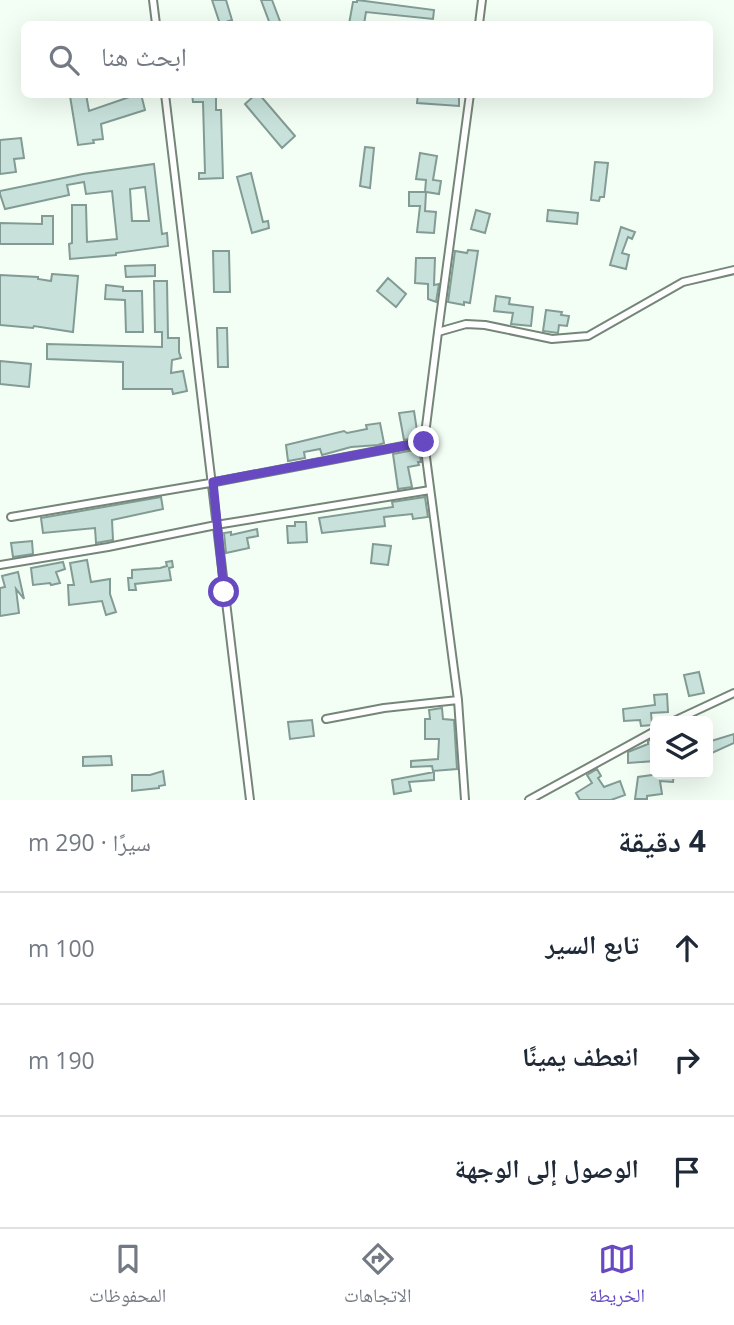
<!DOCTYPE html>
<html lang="ar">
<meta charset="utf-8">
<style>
body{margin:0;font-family:"Open Sans","Noto Naskh Arabic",sans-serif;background:#f2f2f3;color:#1f2937;direction:rtl}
.controls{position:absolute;right:21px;bottom:21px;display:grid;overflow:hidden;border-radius:10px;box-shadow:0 7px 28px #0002}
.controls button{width:63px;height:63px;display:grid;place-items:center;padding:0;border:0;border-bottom:2px solid #e0e1e3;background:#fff;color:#1f2937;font:35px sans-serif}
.stop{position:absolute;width:21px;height:21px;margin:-16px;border:5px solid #6749c2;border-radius:50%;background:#fff}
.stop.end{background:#6749c2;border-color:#fff;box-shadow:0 2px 7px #0008}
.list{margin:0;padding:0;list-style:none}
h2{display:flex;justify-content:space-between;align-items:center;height:91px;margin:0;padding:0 28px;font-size:30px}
h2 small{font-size:23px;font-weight:400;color:#747a83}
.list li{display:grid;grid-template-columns:46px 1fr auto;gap:21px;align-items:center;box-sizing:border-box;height:112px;padding:0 28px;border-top:2px solid #e0e1e3}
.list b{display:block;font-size:26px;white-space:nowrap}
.list em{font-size:23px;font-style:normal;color:#747a83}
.icon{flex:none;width:38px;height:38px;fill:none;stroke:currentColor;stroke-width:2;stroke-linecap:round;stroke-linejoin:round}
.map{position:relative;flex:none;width:734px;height:800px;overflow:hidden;direction:ltr}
.search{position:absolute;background:#fff;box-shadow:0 7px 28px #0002;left:21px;right:21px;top:21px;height:77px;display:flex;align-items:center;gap:18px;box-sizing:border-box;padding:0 24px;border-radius:10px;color:#747a83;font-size:26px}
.sheet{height:427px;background:#fff}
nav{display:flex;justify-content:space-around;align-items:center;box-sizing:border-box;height:98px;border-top:2px solid #e0e1e3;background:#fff;font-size:19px;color:#747a83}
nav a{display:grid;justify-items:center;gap:4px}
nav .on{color:#6749c2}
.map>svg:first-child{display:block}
.building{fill:#c8e2db;stroke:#829b95;stroke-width:2;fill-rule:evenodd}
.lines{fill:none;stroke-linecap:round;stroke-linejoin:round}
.street-casing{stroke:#758678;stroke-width:10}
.street{stroke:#fff;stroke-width:6}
.route{stroke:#6749c2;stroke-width:9}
</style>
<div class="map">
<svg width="734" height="800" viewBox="0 0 734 800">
<rect width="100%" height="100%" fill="#f3fff5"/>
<path class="building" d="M212,0H226L232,20L220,24Z
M261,0H272L281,24H270Z
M357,0L434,10L433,19L366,12L364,24H349L353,2H357Z
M86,94L89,111L138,94H141L145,110L101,124L103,139L93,140L94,143L78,145L70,96Z
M192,94H216V110H221L223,178L199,179V173H205L203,102H193Z
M256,94H259L295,136L282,148L245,104Z
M418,94L459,95V106L417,103Z
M21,138L24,158L14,159L16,172L0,174V140Z
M365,147L374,148L370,188L360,186Z
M420,153L437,156L433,180L441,181L439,194L426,192L425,211L436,212L434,233L417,232L420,206H409V192H425L426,180L416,179Z
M595,162L608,163L604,197H600L599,201L591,200Z
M154,164L162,234L167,233L168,246L116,253V255L70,259L69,244L72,243V205H86L87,242L117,239L112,191L86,194L84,182L67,185L69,195L5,209L0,194V191L83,174ZM145,187L149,221H132L130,189Z
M251,173L263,222L268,221L269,228L252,233L237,177Z
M476,210L490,214L485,233L471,229Z
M548,210L578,213L577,224L547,221Z
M42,216H53V244H0V223L42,224Z
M621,227L635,232L632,239L628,237L622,253L629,255L626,269L610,265Z
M468,250L478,251L470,303L464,302V305L448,302L455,251L467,253Z
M213,251H229L230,292H214Z
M416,258H435L434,285L439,284L436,302L428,299V284L415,283Z
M155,265V276L126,277L125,266Z
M52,274L78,276L73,332L34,326L33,328L0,325V275L38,277V279L51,281Z
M388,278L406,294L396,307L377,291Z
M154,281H167L168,338H179V352L181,358L172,360L171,373L183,371L187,391L173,394L172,389H123V362L47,359V344L162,347V332H155Z
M106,285L123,287V291H142L143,332H126L125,300L105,299Z
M496,296L510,298L509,304L533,307L531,326L511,324L513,313L494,311Z
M546,310L562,312L561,315L569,316L567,326L559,325L558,333L543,331Z
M217,328H227L228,367H218Z
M0,361L31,364L29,387L0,384Z
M414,411L418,437L404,440L399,413Z
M380,423L384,443L378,445L351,447L322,455L320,449L304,452L305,458L288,461L286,445L344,431L347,433L367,429L366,425Z
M419,449L421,462H418L419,465L408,467L412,487L398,489L393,454Z
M161,497L163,509L112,520L113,540L96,543L95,528L43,533L41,518Z
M425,497L428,517L413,519L412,514L384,517L385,526L322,533L319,518L393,507L392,502Z
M295,522H306L307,542L288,543L287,526H295Z
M257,529L258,536L247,538L249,548L226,553L224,533L231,532V535Z
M32,541L33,554L13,557L11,543Z
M373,544L391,546L388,565L371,563Z
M87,560L91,582L110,579V594L116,612L106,615L102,601L69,605L68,585H74L70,563Z
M172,561L173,567L169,568L171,580L135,584L136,590H129L128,578H132V570L160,568L167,566L166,562Z
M63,562L65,569L56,572L60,583L51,585L50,583L33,585L31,568Z
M18,572L24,599L16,589L19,613L0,616V588L5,587L2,576Z
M699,672L704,693L689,696L684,675Z
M667,694L668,712L651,713L652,725L641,726L640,720L624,721L623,709L655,705L654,695Z
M442,708L443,719L454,720L457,769L433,771L432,766L411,767V761L438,759L439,739H425V719H430L429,710Z
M312,720L314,736L290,739L288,722Z
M734,734V743L712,753L708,742Z
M655,737V761L628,763V752L648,744V741Z
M111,756L112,765L83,766V757Z
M597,769L601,776L598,778L604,787L620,781L625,795L611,800H580L576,793L592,783L587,775Z
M163,771L165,785L159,786V788L132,791V775H150Z
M434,772V780L409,782L411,791L394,794L392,780Z
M659,774H674L673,782L660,781L662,794L647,796V799H635L638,777Z"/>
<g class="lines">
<defs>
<path id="street" d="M153,0L156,24
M479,24L482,0
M165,94C195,330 221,565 250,800
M438,332L470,94
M11,517L210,483L424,442
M0,565L108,547L216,525L430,490
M326,719L384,708L458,700
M674,721L734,693
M465,800L458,700L424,442L438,332L466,324L485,325L552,339L588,336L683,282L734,270
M529,800L655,731"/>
</defs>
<use href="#street" class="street-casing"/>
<use href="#street" class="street"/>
</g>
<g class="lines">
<path class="route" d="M224,592L213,482L424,442"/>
</g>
</svg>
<div class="controls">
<button><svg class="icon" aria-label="layers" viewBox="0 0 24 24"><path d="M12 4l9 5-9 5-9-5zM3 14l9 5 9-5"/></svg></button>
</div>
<div class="stop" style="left:224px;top:592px"></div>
<div class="stop end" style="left:424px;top:442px"></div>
<div class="search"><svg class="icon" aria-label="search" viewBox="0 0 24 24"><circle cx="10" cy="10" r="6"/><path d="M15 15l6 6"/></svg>ابحث هنا</div>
</div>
<section class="sheet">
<h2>4 دقيقة<small>سيرًا · 290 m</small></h2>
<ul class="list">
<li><svg class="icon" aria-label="ahead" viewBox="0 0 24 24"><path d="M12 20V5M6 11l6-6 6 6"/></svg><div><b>تابع السير</b></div><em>100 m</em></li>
<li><svg class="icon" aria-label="right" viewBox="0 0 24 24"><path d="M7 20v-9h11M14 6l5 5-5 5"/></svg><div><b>انعطف يمينًا</b></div><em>190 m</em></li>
<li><svg class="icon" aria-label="arrive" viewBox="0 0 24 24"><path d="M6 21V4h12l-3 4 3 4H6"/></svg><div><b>الوصول إلى الوجهة</b></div></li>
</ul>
</section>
<nav>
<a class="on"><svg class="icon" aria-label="map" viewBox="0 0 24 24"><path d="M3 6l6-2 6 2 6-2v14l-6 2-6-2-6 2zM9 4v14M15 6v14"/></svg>الخريطة</a>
<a><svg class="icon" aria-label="directions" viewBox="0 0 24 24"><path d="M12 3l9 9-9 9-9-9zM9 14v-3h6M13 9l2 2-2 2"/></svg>الاتجاهات</a>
<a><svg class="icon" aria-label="saved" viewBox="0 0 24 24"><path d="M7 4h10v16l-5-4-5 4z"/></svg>المحفوظات</a>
</nav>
